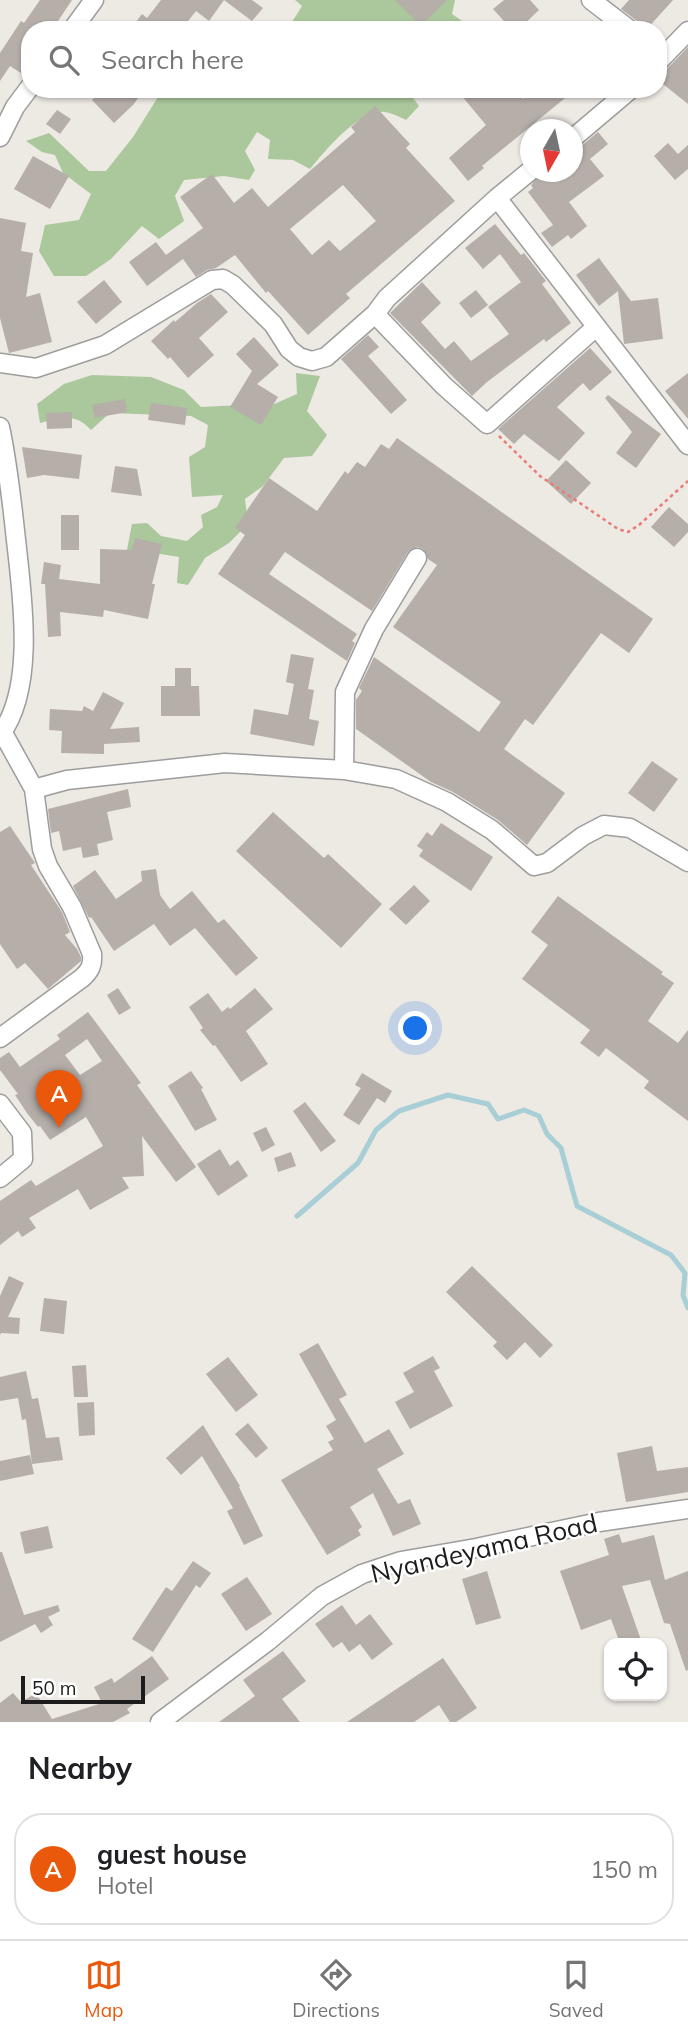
<!DOCTYPE html>
<style>
body{margin:0;font-family:Mulish,sans-serif;background:#f2f2f2;color:#202124}
.controls{position:absolute;right:21px;bottom:21px;display:grid;overflow:hidden;border-radius:14px;box-shadow:0 2px 5px #0004}
.controls button{width:63px;height:63px;display:grid;place-items:center;padding:0;border:0;border-bottom:2px solid #e0e0e0;background:#fff;color:#202124;font:35px sans-serif}
.compass{position:absolute;left:520px;top:119px;width:63px;height:63px;border-radius:50%;background:#fff;box-shadow:0 2px 5px #0004;rotate:189deg}
.scale{position:absolute;left:21px;bottom:18px;width:124px;box-sizing:border-box;padding-left:7px;border:4px solid #1c1c1c;border-top:0;font-size:19px;line-height:24px;white-space:nowrap;color:#1c1c1c;-webkit-text-stroke:5px #fff;paint-order:stroke}
.you{position:absolute;left:416px;top:1029px;width:24px;height:24px;margin:-18px;border:5px solid #fff;border-radius:50%;background:#1a73e8;box-shadow:0 0 0 10px #1a73e833}
.badge{display:grid;place-items:center;width:46px;height:46px;border-radius:50%;background:#ea580c;color:#fff;font-size:23px;font-weight:700}
.pin{position:absolute;translate:-50% -58px;filter:drop-shadow(0 2px 4px #0008)}
.pin::after{content:'';position:absolute;top:37px;width:24px;height:21px;background:inherit;clip-path:polygon(0 0,100% 0,50% 100%)}
.list{margin:0;padding:0;list-style:none}
h2{display:flex;justify-content:space-between;align-items:center;height:91px;margin:0;padding:0 28px;font-size:30px}
h2 small{font-size:23px;font-weight:400;color:#757577}
.list li{display:grid;grid-template-columns:46px 1fr auto;gap:21px;align-items:center;box-sizing:border-box;height:112px;margin:0 14px 14px;padding:0 14px;border:2px solid #e0e0e0;border-radius:28px}
.list b{display:block;font-size:26px;white-space:nowrap}
.list p{margin:0;font-size:23px;white-space:nowrap;color:#757577}
.list em{font-size:23px;font-style:normal;color:#757577}
.icon{flex:none;width:38px;height:38px;fill:none;stroke:currentColor;stroke-width:2;stroke-linecap:round;stroke-linejoin:round}
.map{position:relative;flex:none;width:688px;height:1722px;overflow:hidden}
.search{position:absolute;background:#fff;box-shadow:0 2px 5px #0004;left:21px;right:21px;top:21px;height:77px;display:flex;align-items:center;gap:18px;box-sizing:border-box;padding:0 24px;border-radius:28px;color:#757577;font-size:26px}
.sheet{height:217px;background:#fff}
nav{display:flex;justify-content:space-around;align-items:center;box-sizing:border-box;height:98px;border-top:2px solid #e0e0e0;background:#fff;font-size:19px;color:#757577}
nav a{display:grid;justify-items:center;gap:4px}
nav .on{color:#ea580c}
.map>svg:first-child{display:block}
.forest{fill:#abc89c}
.lines{fill:none;stroke-linecap:round;stroke-linejoin:round}
.stream{stroke:#a8ced6;stroke-width:5}
.building{fill:#b6aea9;fill-rule:evenodd}
.minor-casing{stroke:#9d9d9d;stroke-width:21}
.path{stroke:#eb7b75;stroke-width:2.5;stroke-dasharray:3.5 3.5;stroke-linecap:butt}
.minor{stroke:#fff;stroke-width:18}
.labels{text-anchor:middle;dominant-baseline:central;stroke-width:5;stroke-linejoin:round;paint-order:stroke}
.street-label{font-size:26px;fill:#1c1c1c;stroke:#fff}
</style>
<div class="map">
<svg width="688" height="1722" viewBox="0 0 688 1722">
<rect width="100%" height="100%" fill="#ede9e3"/>
<path class="forest" d="M295,0H455L452,14L465,23L463,30H287L302,6Z
M163,89H406L419,106L406,120C400,117 392,113 385,112C359,109 325,151 310,169L293,160L268,159L270,140L257,132L245,151L255,170L249,180L224,176L184,180L175,196L184,221L159,239L142,226L111,259L86,276H54L39,251L45,225L79,220L91,194L63,173L55,155L42,152L26,141L49,133L89,171H106L133,137Z
M296,373L320,376L307,411L327,435L312,456L284,458L263,486L245,499L248,524L229,543L205,558L188,585L177,583L179,557L155,553L124,565L132,524L147,523L161,536L187,541L203,527L201,515L217,507L223,495L192,497L189,457L205,447L208,425L191,416L110,413L91,430C74,412 61,418 40,423L37,404L64,384L92,375L151,377L184,390L201,407L242,405L263,409L297,394Z"/>
<g class="lines">
<path class="stream" d="M297,1216L358,1163L376,1130L399,1111L448,1095L488,1104L498,1119L524,1110L539,1116L547,1134L561,1148L577,1206L671,1255L685,1273L683,1295L688,1308"/>
</g>
<path class="building" d="M40,0H72L52,30H30V67L24,75L10,66L0,81V53L21,21L24,23Z
M161,0H252L263,8L252,21L224,0L209,21L196,11L181,30H130L142,14L147,18Z
M395,0H447L421,26Z
M504,0H530L539,10L518,30H512L493,9Z
M629,0H673L646,30H641L637,21L621,9Z
M688,47V104L658,80V73L666,70Z
M103,89L114,97L120,89H145L133,105L114,123L92,100Z
M456,89H515L523,99L535,89H576L482,166L484,168L468,181L449,158L486,125Z
M375,106L410,144L406,148L455,201L346,294L350,298L308,335L268,291L266,293L235,255L216,268L207,270L196,277L183,259L147,286L129,262L156,242L166,255L203,228L180,197L212,174L234,203L252,188L268,207L355,132L351,127ZM343,185L376,221L340,251L329,240L312,255L290,229Z
M57,110L71,119L60,134L46,124Z
M598,132L608,144L590,159L604,176L569,202L587,226L571,239L568,235L552,247L541,233L553,225L528,192L533,188L531,185L542,172H572V150L579,148Z
M668,143L678,154L688,145V169L675,180L654,156Z
M33,156L69,176L50,209L14,189Z
M0,218L26,223L21,251L33,253L26,297L40,293L52,342L9,353L0,318Z
M495,224L521,255L524,253L546,281L542,284L571,323L546,342L544,339L487,382L472,396L390,313L422,282L441,303L421,322L445,349L454,341L471,361L509,334L488,307L521,282L500,254L483,269L465,248Z
M599,258L631,301L658,298L663,339L624,344L618,291L599,306L576,275Z
M104,280L122,302L96,324L77,302Z
M476,290L488,305L471,318L459,303Z
M211,294L228,312L199,338L214,355L188,378L170,357L168,359L151,341L174,320L175,322L197,303Z
M368,335L379,347L368,356L407,400L391,414L341,359Z
M254,337L279,365L257,384L278,397L261,425L230,407L252,371L236,354Z
M590,348L612,372L590,391L583,383L557,407L585,433L559,461L524,434L514,444L498,429Z
M688,373V419L665,391Z
M608,395L661,434L636,468L616,453L632,432L605,398Z
M125,399L127,412L95,418L92,405Z
M151,403L187,408L185,425L148,420Z
M72,412V428L47,429L46,413Z
M397,438L653,619L629,653L601,633L533,725L525,719L504,749L565,793L527,845L498,820L453,792L431,782L356,729V700L362,691L359,688L374,657L479,732L501,702L393,627L437,565L428,559L423,549L417,547L408,552L372,611L285,552L269,574L357,634L352,641L355,643L347,661L218,574L245,535L235,528L269,478L317,511L345,471L348,474L357,462L365,467L381,444L389,449Z
M22,447L82,455L79,479L44,475L27,478Z
M566,460L591,483L571,504L546,481Z
M115,466L137,469L142,496L111,492Z
M669,507L688,524V532L674,547L651,527Z
M61,515H79V550H61Z
M135,538L162,544L152,584H155L148,619L104,610L103,617L60,612L61,636L48,637L45,584H41L44,562L61,565L59,579L100,584V549L132,550Z
M291,654L314,658L308,689L314,690L309,719L319,721L314,746L250,734L254,709L288,715L294,684L286,682Z
M175,668H191V686H199L200,716H161V686H175Z
M103,692L124,703L110,729L139,727L140,742L104,744V754L61,753L62,731L49,730L50,709L82,711L84,706L93,711Z
M652,761L678,779L654,812L628,793Z
M128,789L131,807L107,812L113,840L97,844L99,855L83,858L81,847L63,851L59,831L51,833L48,809Z
M273,812L324,858L328,854L382,904L341,948L236,851Z
M441,823L493,857L471,891L419,856L423,850L417,846L427,832L432,836Z
M10,826L35,863L31,865L62,912L70,932L65,935L77,949L81,957V961L48,989L25,963L17,969L0,944V832Z
M156,869L160,895L170,909L192,891L218,923L224,919L258,958L236,976L195,928L170,946L154,924L114,951L91,917L89,918L73,886L95,870L116,899L142,881L141,871Z
M414,885L430,901L406,925L389,909Z
M558,896L663,972L661,974L674,983L648,1021L678,1043L688,1030V1121L644,1088L649,1081L606,1048L599,1057L580,1043L590,1030L522,979L548,945L531,932Z
M118,988L131,1008L119,1015L107,995Z
M255,988L273,1009L246,1031L268,1064L241,1082L215,1045L213,1046L200,1030L203,1028L189,1007L208,993L222,1012L228,1007L230,1009Z
M88,1012L141,1083L137,1085L196,1167L176,1182L142,1136L144,1176L122,1177L129,1188L90,1210L78,1189L29,1218L36,1228L22,1237L18,1231L0,1245V1201L31,1180L36,1186L103,1146L86,1117L50,1140L40,1126L38,1127L27,1113L15,1095L18,1094L0,1070V1058L9,1052L20,1067L60,1039L57,1035ZM87,1039L102,1061L80,1075L65,1055Z
M191,1071L203,1088L201,1089L217,1120L195,1131L168,1086Z
M362,1073L392,1091L385,1103L377,1098L359,1125L343,1115L361,1088L355,1085Z
M305,1102L336,1141L321,1152L293,1111Z
M266,1127L275,1145L262,1152L253,1133Z
M220,1149L230,1166L238,1160L248,1176L218,1196L197,1164Z
M291,1152L296,1166L278,1172L274,1158Z
M472,1266L553,1345L540,1358L525,1342L507,1360L493,1346L497,1342L446,1292Z
M9,1276L24,1283L8,1317L20,1318L19,1334L1,1333L0,1335V1296Z
M44,1298L67,1301L64,1334L40,1331Z
M318,1343L347,1395L339,1399L365,1443L389,1429L404,1454L377,1469L398,1504L410,1499L421,1524L393,1536L373,1493L350,1507L362,1527L358,1530L361,1535L327,1555L281,1480L333,1450L328,1442L334,1439L326,1426L336,1420L299,1354Z
M433,1356L440,1368L434,1371L453,1406L410,1429L395,1402L414,1392L403,1373Z
M228,1357L258,1395L236,1412L206,1374Z
M86,1365L88,1397H74L72,1366Z
M26,1371L32,1399L38,1398L46,1438L59,1437L63,1460L32,1464L26,1419L22,1420L18,1398L0,1401V1377Z
M94,1402L95,1435L79,1436L77,1403Z
M248,1423L268,1448L256,1458L235,1434Z
M203,1425L240,1486L239,1487L263,1536L244,1545L227,1511L233,1508L202,1456L181,1475L166,1458Z
M652,1446L657,1471L688,1467V1492L626,1502L617,1453Z
M30,1455L34,1474L0,1481V1461Z
M48,1526L53,1548L25,1554L20,1532Z
M619,1534L622,1543L654,1535L665,1580L688,1571V1670L686,1671L670,1624L664,1623L650,1580L622,1586L642,1643H620L611,1619L581,1630L560,1571L609,1555L604,1539Z
M0,1552H2L24,1615L58,1605L60,1611L48,1617L53,1625L41,1633L35,1624L0,1642Z
M193,1561L211,1573L200,1588L196,1585L153,1652L132,1639L166,1587L172,1591Z
M487,1571L501,1618L476,1625L462,1579Z
M247,1577L272,1614L246,1631L221,1594Z
M342,1605L356,1625L370,1614L393,1644L372,1660L360,1644L349,1652L342,1642L333,1648L315,1624Z
M283,1651L306,1681L282,1699L300,1722H219L255,1696L243,1680Z
M152,1656L169,1679L127,1709L130,1713L113,1722H0V1703L13,1693L21,1702L36,1693L52,1719L102,1703L94,1687L112,1678L114,1683Z
M443,1658L477,1708L456,1722H450L439,1705L414,1722H347Z"/>
<g class="lines">
<defs>
<path id="minor" d="M591,0L630,30
M72,30L94,0
M658,62L688,31
M0,137L15,107L30,87
M572,139L631,89
M497,198L688,445
M375,314L444,386L487,424L596,327
M0,363L36,368L105,345L212,280L223,279L233,285L273,324L289,349L299,357L312,361L326,357L375,314L387,298L497,198L530,171
M0,427C8,465 12,502 16,540C22,595 36,688 0,735
M3,733L34,789L67,780L225,763L344,770L396,779L447,802L492,830L534,866L547,863L583,836L604,825L630,828L688,862
M344,770L345,692L374,629L417,558
M0,1038L82,978C90,971 93,965 92,954L72,907L48,866L42,849L34,789
M0,1104L22,1133L23,1159L0,1178
M160,1722L268,1641L322,1596L362,1574L401,1561L476,1548L599,1522L688,1509"/>
</defs>
<use href="#minor" class="minor-casing"/>
<path class="path" d="M499,436L540,476L618,529L628,532L639,525L688,481"/>
<use href="#minor" class="minor"/>
</g>
<g class="labels">
<g class="street-label">
<text transform="translate(484 1548) rotate(-13)">Nyandeyama Road</text>
</g>
</g>
</svg>
<div class="controls">
<button><svg class="icon" aria-label="locate" viewBox="0 0 24 24"><circle cx="12" cy="12" r="6"/><path d="M12 2v4M12 18v4M2 12h4M18 12h4"/></svg></button>
</div>
<svg class="compass" viewBox="-18 -18 36 36"><path d="M0-13l5 13h-10z" fill="#e53935"/><path d="M0 13l5-13h-10z" fill="#757577"/></svg>
<div class="scale">50 m</div>
<div class="you"></div>
<div class="pin badge" style="left:59px;top:1128px">A</div>
<div class="search"><svg class="icon" aria-label="search" viewBox="0 0 24 24"><circle cx="10" cy="10" r="6"/><path d="M15 15l6 6"/></svg>Search here</div>
</div>
<section class="sheet">
<h2>Nearby<small></small></h2>
<ul class="list">
<li><span class="badge">A</span><div><b>guest house</b><p>Hotel</p></div><em>150 m</em></li>
</ul>
</section>
<nav>
<a class="on"><svg class="icon" aria-label="map" viewBox="0 0 24 24"><path d="M3 6l6-2 6 2 6-2v14l-6 2-6-2-6 2zM9 4v14M15 6v14"/></svg>Map</a>
<a><svg class="icon" aria-label="directions" viewBox="0 0 24 24"><path d="M12 3l9 9-9 9-9-9zM9 14v-3h6M13 9l2 2-2 2"/></svg>Directions</a>
<a><svg class="icon" aria-label="saved" viewBox="0 0 24 24"><path d="M7 4h10v16l-5-4-5 4z"/></svg>Saved</a>
</nav>
